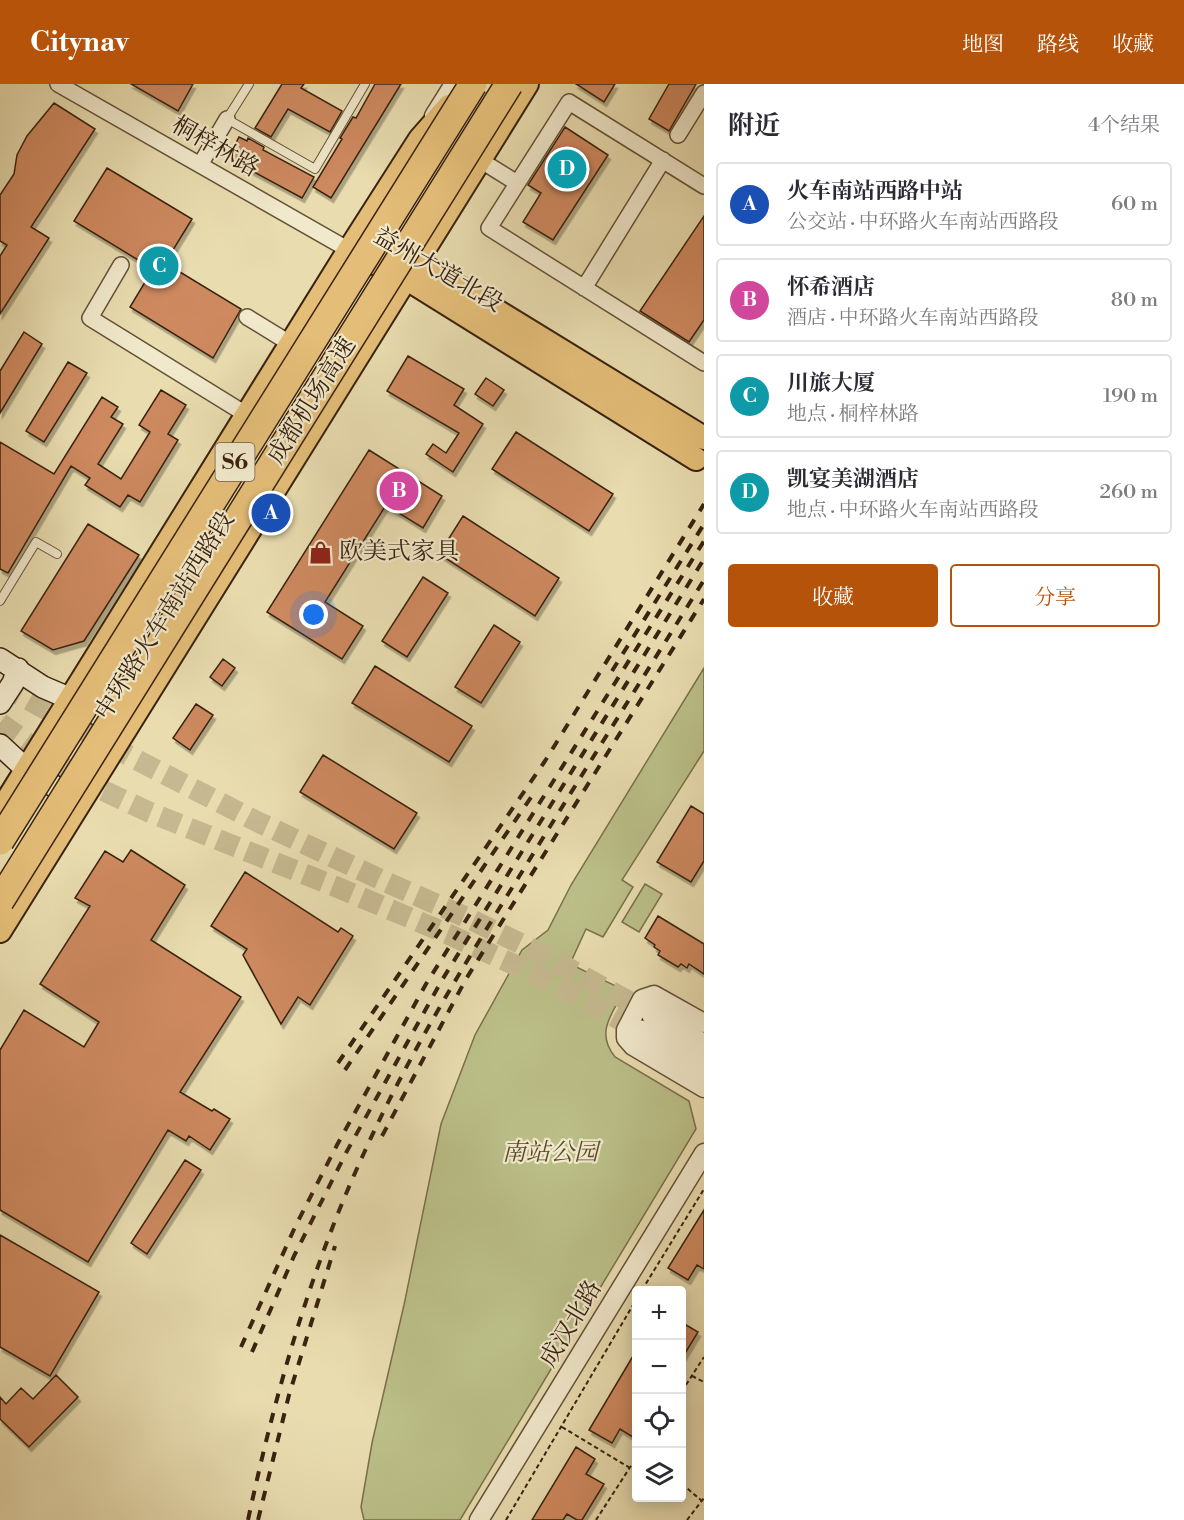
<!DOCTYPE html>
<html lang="zh">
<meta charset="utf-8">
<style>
body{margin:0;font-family:"Libre Bodoni","Noto Serif SC",serif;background:#f2f2f3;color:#2b2b33}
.controls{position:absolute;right:18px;bottom:18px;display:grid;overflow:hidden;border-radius:6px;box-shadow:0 3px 15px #0003}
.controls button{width:54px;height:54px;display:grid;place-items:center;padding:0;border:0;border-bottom:2px solid #e1e1e2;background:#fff;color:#2b2b33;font:30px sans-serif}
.you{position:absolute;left:314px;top:531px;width:21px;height:21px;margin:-15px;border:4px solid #fff;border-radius:50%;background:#1a73e8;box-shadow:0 0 0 9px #1a73e833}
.badge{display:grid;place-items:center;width:39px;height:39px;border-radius:50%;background:#b45309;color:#fff;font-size:20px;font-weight:700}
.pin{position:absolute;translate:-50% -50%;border:3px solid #fff;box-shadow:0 2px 6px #0006}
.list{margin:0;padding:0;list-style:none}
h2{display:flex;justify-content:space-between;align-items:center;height:78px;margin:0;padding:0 24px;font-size:26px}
h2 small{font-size:20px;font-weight:400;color:#7c7c81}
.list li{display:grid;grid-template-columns:39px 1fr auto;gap:18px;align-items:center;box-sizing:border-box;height:84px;margin:0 12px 12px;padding:0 12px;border:2px solid #e1e1e2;border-radius:6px}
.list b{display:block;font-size:22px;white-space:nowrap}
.list p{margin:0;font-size:20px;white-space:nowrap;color:#7c7c81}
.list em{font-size:20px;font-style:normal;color:#7c7c81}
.actions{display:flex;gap:12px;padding:18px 24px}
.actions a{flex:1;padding:14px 0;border:2px solid #b45309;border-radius:6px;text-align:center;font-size:21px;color:#b45309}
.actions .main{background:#b45309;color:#fff}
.icon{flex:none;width:33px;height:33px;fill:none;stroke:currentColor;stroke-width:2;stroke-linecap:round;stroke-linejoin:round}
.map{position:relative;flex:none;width:704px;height:1436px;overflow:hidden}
header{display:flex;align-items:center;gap:36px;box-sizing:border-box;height:84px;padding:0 30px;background:#b45309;color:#fff}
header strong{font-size:28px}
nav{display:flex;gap:33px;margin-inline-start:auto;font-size:21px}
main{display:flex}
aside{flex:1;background:#fff}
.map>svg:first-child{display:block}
.green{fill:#bbbf88;stroke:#7a704c;stroke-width:1.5}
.building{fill:#ce895e;stroke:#39220f;stroke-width:1.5;filter:url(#shadow)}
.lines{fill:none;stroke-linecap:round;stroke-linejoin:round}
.secondary-tunnel{stroke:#c6b890;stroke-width:21;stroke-dasharray:21 10;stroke-linecap:butt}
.service-casing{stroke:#655137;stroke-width:10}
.minor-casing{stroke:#655137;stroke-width:18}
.tertiary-casing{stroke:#655137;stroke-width:21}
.secondary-casing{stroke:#39220f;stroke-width:24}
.primary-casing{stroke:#39220f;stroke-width:26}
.path{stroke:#39220f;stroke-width:2;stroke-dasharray:4.5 3;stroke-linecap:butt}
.service{stroke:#f1e9cc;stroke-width:8}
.minor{stroke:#f1e9cc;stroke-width:15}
.tertiary{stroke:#f1e9cc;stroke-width:18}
.secondary{stroke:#f1e9cc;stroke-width:21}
.primary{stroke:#e4be78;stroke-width:22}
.rail{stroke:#39220f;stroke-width:4;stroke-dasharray:10 10;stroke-linecap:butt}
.motorway-bridge-casing{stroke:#39220f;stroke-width:30;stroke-linecap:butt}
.motorway-bridge{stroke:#e4be78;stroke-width:27}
.labels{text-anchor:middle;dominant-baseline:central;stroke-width:4.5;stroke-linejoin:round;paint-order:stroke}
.shield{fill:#f1e9cc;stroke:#705e48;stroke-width:1.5}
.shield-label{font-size:22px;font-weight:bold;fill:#39220f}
.street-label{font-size:24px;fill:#39220f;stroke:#f1e9cc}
.poi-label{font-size:24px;fill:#39220f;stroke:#f1e9cc;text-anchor:start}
.park-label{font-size:24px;font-style:italic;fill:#5a492d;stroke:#f1e9cc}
</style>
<header>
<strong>Citynav</strong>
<nav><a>地图</a><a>路线</a><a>收藏</a></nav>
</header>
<main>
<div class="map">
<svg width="704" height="1436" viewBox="0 0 704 1436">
<defs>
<filter id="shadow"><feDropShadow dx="2.5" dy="4.5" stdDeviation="0" flood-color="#0004"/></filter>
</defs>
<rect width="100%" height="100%" fill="#e9ddb0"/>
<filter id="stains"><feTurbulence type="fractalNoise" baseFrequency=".00333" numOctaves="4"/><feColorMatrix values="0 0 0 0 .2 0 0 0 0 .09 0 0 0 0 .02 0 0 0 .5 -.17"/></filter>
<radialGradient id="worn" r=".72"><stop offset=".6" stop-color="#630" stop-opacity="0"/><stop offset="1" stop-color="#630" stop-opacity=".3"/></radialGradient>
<path class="green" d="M704,584V667L622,796L633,803L603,853L586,845L570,880L624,906C612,931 595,948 615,973L689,1017L696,1045L460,1436H364L361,1423L372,1359L404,1221L441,1040L475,951L522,866L548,846L571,801Z
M645,800L662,810L639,848L622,838Z"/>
<path class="building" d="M131,0H193L178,27Z
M282,0H304L301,4L342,27L330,48L288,25L271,53L255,44Z
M375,0H401L331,114L313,103L342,55L340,54L353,33L356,34Z
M576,0H615L604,18Z
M669,0H696L669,47L649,35Z
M54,19L95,45L31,143L49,154L0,230V172L7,161L0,157V111L14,90L17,71L27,52Z
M565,43L608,71L553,156L523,138L541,109L528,101Z
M239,53L247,57L248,54L264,63L263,66L314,93L302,114L228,74Z
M107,84L192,135L165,179L241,225L213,274L130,223L153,185L74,137Z
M704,132V236L689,258L640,227Z
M24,248L42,260L0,329V287Z
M408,272L464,305L454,321L483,340L453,388L426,370L433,360L446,369L459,349L387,307Z
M68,278L87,289L44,358L26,347Z
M486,294L504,306L493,322L475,310Z
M161,306L186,321L168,350L178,356L140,418L128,411L120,423L85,401L90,394L71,382L8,489L0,485V358L54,390L102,313L118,323L111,333L123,340L98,380L121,395L150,348L139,341Z
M516,348L613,410L589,447L492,385Z
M369,366L442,412L423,444L386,421L325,518L363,542L342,575L267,528Z
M463,432L559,494L535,532L439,470Z
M88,440L139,471L84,557L53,566L21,547Z
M423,493L448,509L407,573L382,557Z
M494,541L520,558L481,619L455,603Z
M223,575L235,584L222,602L210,593Z
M375,582L472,642L449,678L352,619Z
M196,620L213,631L190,666L173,654Z
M323,671L417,729L394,765L300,708Z
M691,722L704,730V777L691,798L657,778Z
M131,766L185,801L151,856L241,913L180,1008L212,1027L214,1025L230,1035L210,1066L189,1052L186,1057L168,1046L88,1178L0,1126V966L24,926L84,963L99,938L40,900L90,822L75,814L105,767L123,778Z
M245,788L338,848L341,844L353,852L310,921L298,913L281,940L243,871L247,865L211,842Z
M658,832L704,860V890L689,880L687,884L681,880L678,883L658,871L660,867L654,863L655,861L645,854Z
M185,1076L201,1086L147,1170L131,1159Z
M704,1126V1185L697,1181L688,1196L668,1184Z
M0,1151L99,1208L50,1292L0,1263Z
M681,1238L698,1248L681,1276Z
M636,1267V1355L620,1345L612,1359L589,1346Z
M56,1291L78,1313L29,1363L0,1335V1313L6,1320L21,1304L33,1315Z
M576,1363L595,1375L586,1390L604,1400L582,1436H577L567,1430L563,1436H532Z"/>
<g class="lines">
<path class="secondary-tunnel" d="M2,601L135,675L260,739L384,797L472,836L546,872L652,930
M0,639L44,671L98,704L149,728L339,804L448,850L543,894L641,947"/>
<defs>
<path id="service" d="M249,0L227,35L315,85L365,0
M0,517L36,458L57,470"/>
<path id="minor" d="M58,0L349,166
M678,51L704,9
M480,76L517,99
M200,81L227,35
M704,102L569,18L489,144L704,279
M121,181L90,234L247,331
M584,204L663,76
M247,233L291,260"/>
<path id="tertiary" d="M434,32L454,0
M704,939L654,911L642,915L626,946V954L633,962L704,1004
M479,1436L704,1069"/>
<path id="secondary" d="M0,575L43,603L71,615L124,646
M0,619L13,599L18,585
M0,661L26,685L80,718
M652,930L704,961
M641,947L704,984"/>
<path id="primary" d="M360,161L371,155L417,178L704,354
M351,167L407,195L696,375
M0,728L349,166L420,55L449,22
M0,847L527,0"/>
</defs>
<use href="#service" class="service-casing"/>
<use href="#minor" class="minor-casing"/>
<use href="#tertiary" class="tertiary-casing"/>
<use href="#secondary" class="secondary-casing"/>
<use href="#primary" class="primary-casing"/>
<path class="path" d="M642,1206L704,1105
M692,1292L704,1298
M682,1307L704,1273
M562,1343L630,1384
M682,1400L702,1417
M506,1436L636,1216
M596,1436L636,1374
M687,1436L704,1414"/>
<use href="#service" class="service"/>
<use href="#minor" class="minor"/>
<use href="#tertiary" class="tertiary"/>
<use href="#secondary" class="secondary"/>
<use href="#primary" class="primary"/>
<path class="rail" d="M612,587L704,440
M338,979L545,677L704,420
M345,986L534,709
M382,1052L466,895L704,515
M241,1263L295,1143L337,1061L426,900L704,457
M252,1268L294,1172L347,1067L442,896L704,475
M248,1436C275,1310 310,1186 364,1069C409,969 467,876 525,783C584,687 644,592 704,496
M258,1436L289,1311L335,1162"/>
<defs>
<path id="motorway-bridge" d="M0,757L473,0
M0,817L509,0"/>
</defs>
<use href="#motorway-bridge" class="motorway-bridge-casing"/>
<use href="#motorway-bridge" class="motorway-bridge"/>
</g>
<defs>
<symbol id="shop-bare" viewBox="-9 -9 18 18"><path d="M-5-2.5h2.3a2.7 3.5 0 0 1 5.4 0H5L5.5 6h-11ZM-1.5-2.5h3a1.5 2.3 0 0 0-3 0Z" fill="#8f2418" stroke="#f1e9cc" stroke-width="2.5" paint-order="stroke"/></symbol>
</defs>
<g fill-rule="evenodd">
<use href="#shop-bare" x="304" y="452" width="33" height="33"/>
</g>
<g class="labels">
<rect class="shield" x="215.5" y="359" width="39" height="38" rx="4.5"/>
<g class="shield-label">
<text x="235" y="378">S6</text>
</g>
<g class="street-label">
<text transform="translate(215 63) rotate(30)">桐梓林路</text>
<text transform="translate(438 186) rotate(30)">益州大道北段</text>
<text transform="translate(312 317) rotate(-58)">成都机场高速</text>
<text transform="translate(165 532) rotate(-58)">中环路火车南站西路段</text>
<text transform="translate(571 1240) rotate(-59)">成汉北路</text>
</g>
<g class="poi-label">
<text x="339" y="468">欧美式家具</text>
</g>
<g class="park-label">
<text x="550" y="1069">南站公园</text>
</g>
</g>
<rect width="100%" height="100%" filter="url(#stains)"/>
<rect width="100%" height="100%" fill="url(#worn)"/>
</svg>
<div class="controls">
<button>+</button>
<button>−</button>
<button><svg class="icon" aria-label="locate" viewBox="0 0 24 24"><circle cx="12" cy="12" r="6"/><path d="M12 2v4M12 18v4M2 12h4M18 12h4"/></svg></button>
<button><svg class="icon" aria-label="layers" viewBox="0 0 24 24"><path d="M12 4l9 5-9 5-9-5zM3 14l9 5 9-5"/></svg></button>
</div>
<div class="you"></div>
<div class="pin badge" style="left:271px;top:429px;background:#1a4fb4">A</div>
<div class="pin badge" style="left:399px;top:407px;background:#d1479c">B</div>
<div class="pin badge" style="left:159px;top:182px;background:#0f9aa8">C</div>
<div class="pin badge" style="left:567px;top:85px;background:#0f9aa8">D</div>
</div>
<aside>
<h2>附近<small>4个结果</small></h2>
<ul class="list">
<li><span class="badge" style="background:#1a4fb4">A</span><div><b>火车南站西路中站</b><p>公交站 · 中环路火车南站西路段</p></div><em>60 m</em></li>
<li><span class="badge" style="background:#d1479c">B</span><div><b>怀希酒店</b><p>酒店 · 中环路火车南站西路段</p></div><em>80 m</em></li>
<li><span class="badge" style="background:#0f9aa8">C</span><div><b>川旅大厦</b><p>地点 · 桐梓林路</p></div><em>190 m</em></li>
<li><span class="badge" style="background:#0f9aa8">D</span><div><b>凯宴美湖酒店</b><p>地点 · 中环路火车南站西路段</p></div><em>260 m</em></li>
</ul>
<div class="actions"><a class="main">收藏</a><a>分享</a></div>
</aside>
</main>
